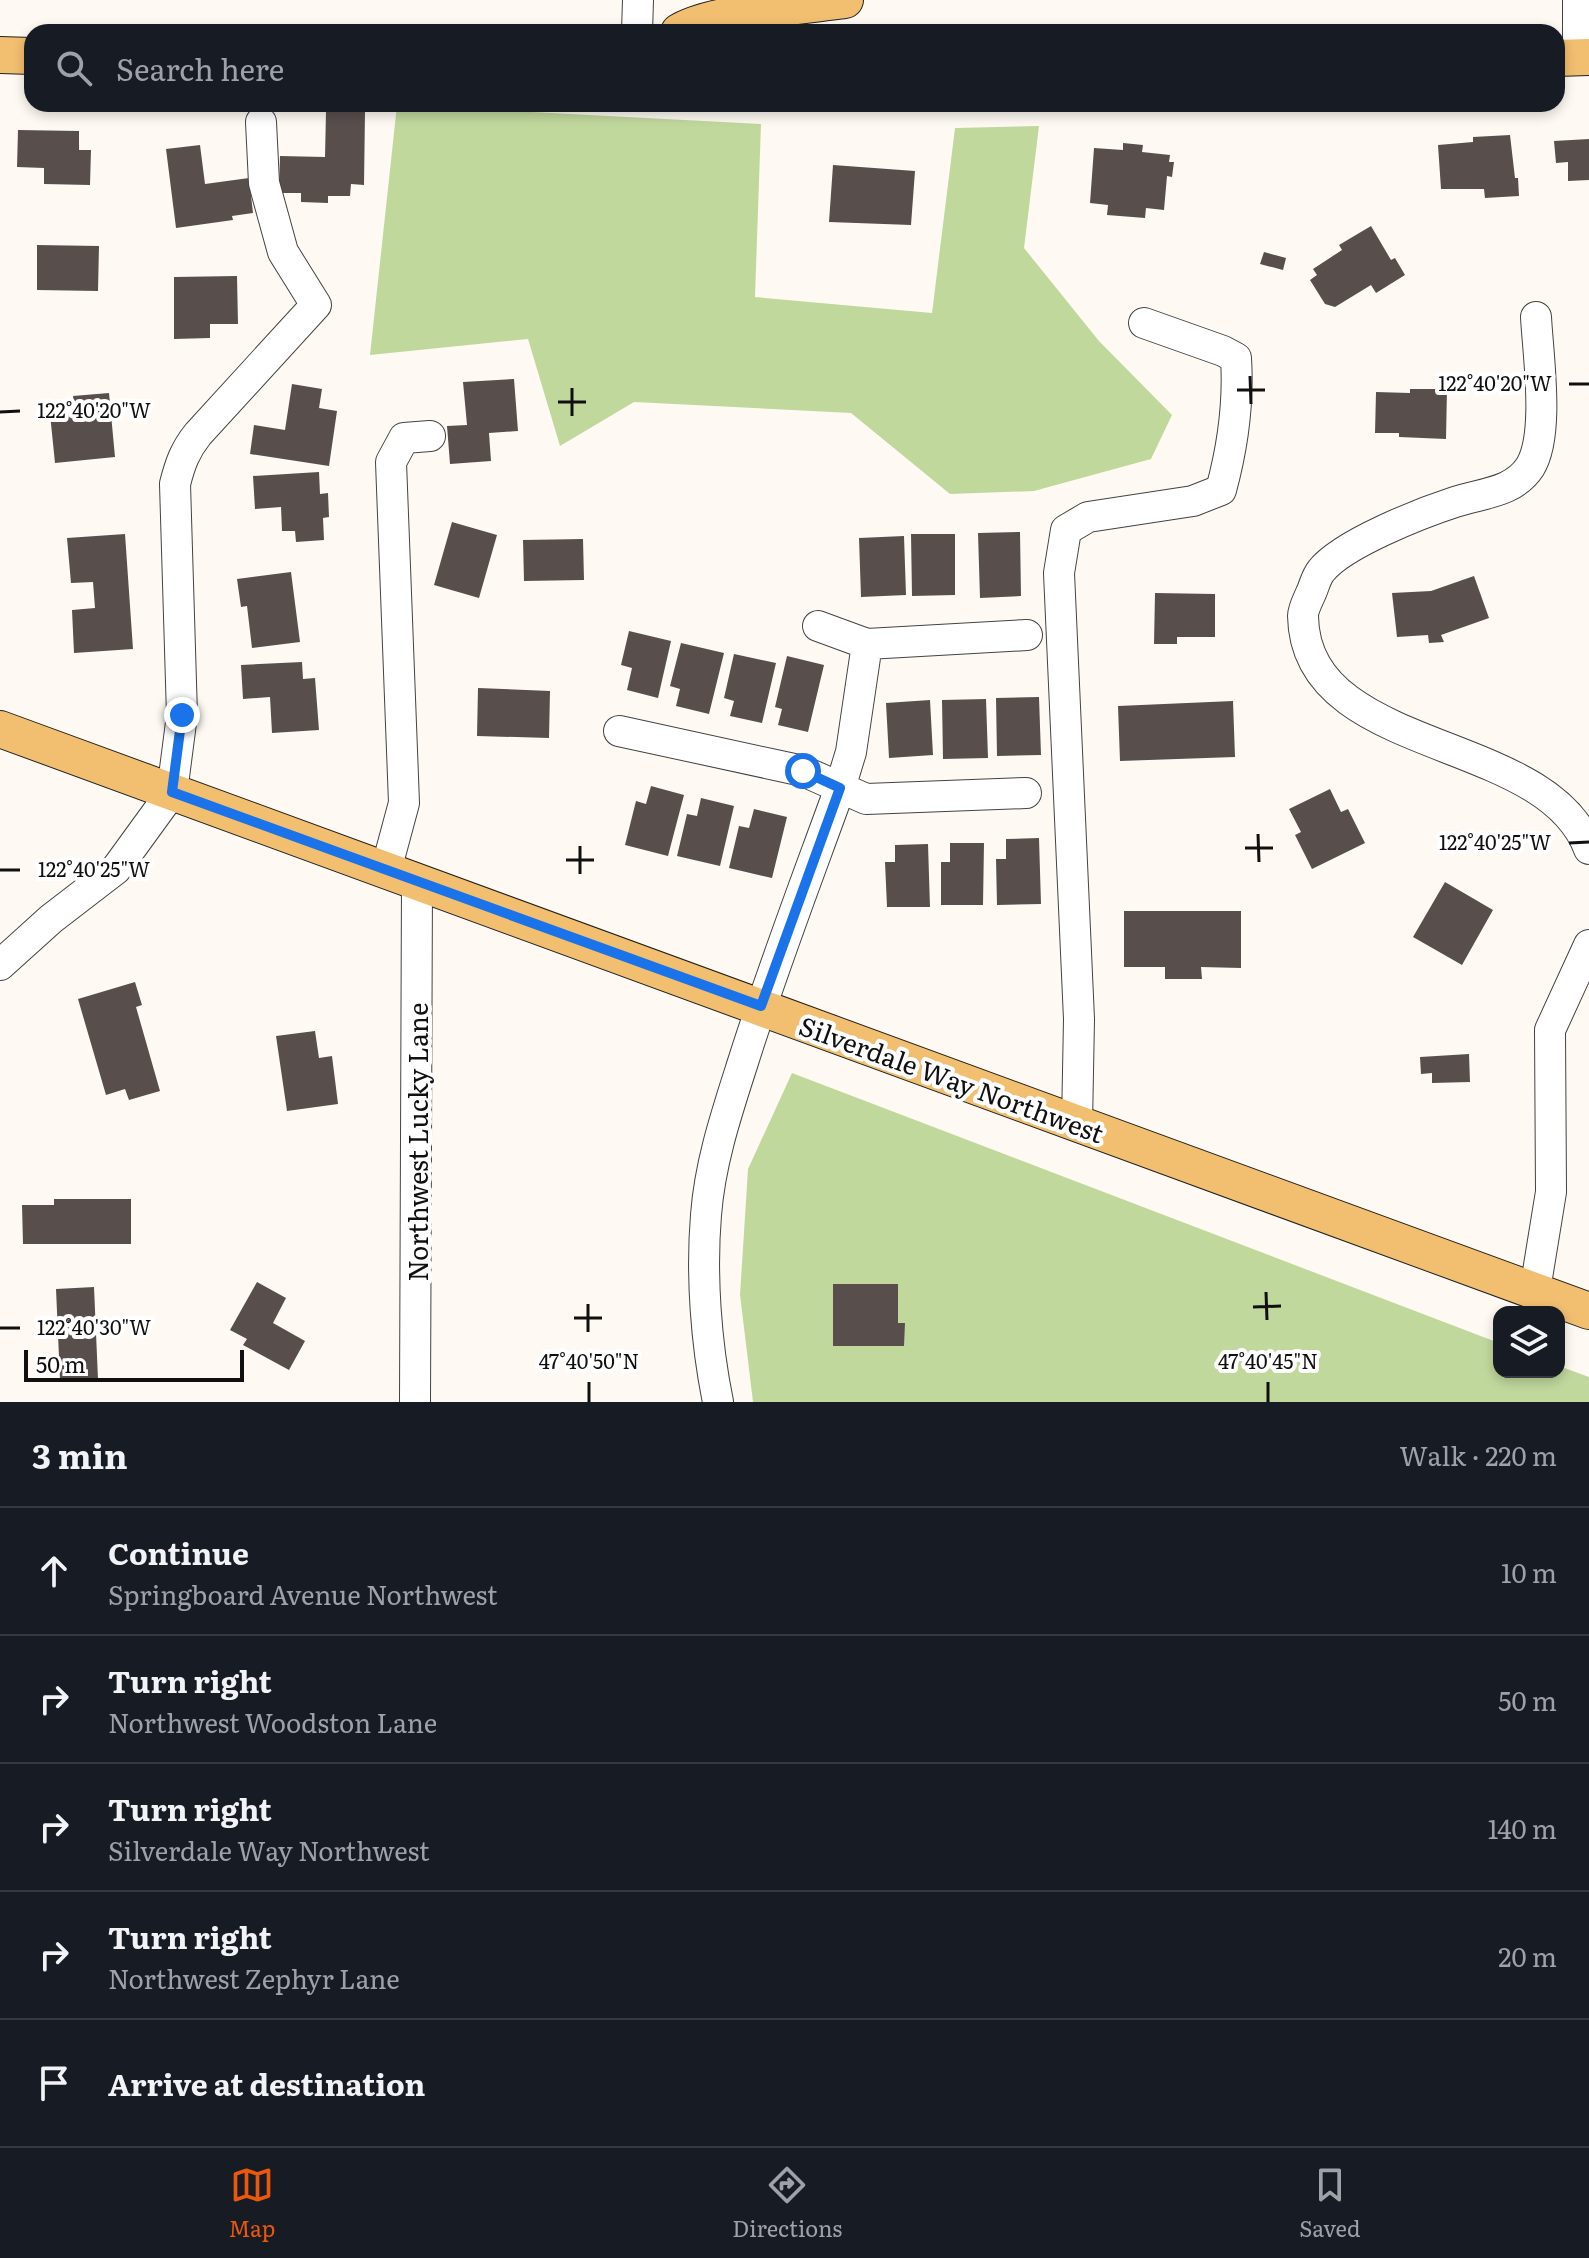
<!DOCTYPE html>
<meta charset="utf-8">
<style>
body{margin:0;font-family:Literata,serif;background:#20242c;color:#f1f3f6}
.controls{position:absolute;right:24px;bottom:24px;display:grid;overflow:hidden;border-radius:16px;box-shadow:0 4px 12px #0003}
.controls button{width:72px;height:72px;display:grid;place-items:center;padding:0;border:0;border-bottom:2px solid #363941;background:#171b24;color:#f1f3f6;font:40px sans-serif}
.scale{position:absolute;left:24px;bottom:20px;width:220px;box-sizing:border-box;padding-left:8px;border:4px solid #101010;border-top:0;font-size:22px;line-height:28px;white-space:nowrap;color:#101010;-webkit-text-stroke:6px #fff;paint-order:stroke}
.stop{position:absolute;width:24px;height:24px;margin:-18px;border:6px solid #1a73e8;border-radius:50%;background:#fff}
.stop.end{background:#1a73e8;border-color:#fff;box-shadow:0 2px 8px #0008}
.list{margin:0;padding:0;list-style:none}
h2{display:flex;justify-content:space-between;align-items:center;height:104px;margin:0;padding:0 32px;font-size:34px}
h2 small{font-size:26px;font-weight:400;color:#9ea1a6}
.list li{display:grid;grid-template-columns:52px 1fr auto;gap:24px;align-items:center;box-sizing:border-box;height:128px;padding:0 32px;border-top:2px solid #363941}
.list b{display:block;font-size:30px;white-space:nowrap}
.list p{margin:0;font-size:26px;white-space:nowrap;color:#9ea1a6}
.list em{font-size:26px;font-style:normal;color:#9ea1a6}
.icon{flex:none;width:44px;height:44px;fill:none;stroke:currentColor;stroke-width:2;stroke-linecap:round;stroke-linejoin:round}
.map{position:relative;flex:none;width:1589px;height:1402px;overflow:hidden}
.search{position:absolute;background:#171b24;box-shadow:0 4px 12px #0003;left:24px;right:24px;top:24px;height:88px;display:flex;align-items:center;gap:20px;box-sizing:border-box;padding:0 28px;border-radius:24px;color:#9ea1a6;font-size:30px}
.sheet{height:744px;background:#171b24}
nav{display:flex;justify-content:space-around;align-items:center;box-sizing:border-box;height:112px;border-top:2px solid #363941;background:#171b24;font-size:22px;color:#9ea1a6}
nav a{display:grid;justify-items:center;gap:4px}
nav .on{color:#ea580c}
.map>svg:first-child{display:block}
.forest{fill:#c1d89d}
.building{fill:#584f4d}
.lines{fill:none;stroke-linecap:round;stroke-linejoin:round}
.minor-casing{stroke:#434343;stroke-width:32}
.major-casing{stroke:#212121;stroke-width:38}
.minor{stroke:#fff;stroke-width:30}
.major{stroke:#f2be70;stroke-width:36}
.route{stroke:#1a73e8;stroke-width:10}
.ticks{fill:none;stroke:#101010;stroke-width:3}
.labels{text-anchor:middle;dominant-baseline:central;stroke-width:8;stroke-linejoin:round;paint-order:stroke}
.street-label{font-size:26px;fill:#101010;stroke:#fff}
.ticks-label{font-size:20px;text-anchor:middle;fill:#101010;stroke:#fff;stroke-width:8;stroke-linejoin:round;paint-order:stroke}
</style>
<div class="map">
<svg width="1589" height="1402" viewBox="0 0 1589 1402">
<rect width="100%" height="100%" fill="#fefaf3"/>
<path class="forest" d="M397,105L761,124L755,297L932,313L955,128L1039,126L1024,248L1099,341L1172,415L1151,459L1034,491L950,494L851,413L634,402L560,446L528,339L370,355Z
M792,1073L1499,1343V1372H1559V1366L1589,1377V1402H753L740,1295L748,1169Z"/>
<path class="building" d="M326,111L365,112L364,185L351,184L350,196H328V203L301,202V193H279L280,156L325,157Z
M18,130L79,131V150H91L90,185L44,184V168L17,167Z
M1510,135L1515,178H1518L1519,196L1485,198L1484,189H1441L1438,145L1473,142V137Z
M1589,139V180L1568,181V162L1556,163L1554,141Z
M1123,143L1143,145L1142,152L1170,155L1169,162H1174L1172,177L1167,176L1164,210L1146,208L1145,218L1107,215L1108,205L1090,203L1094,148L1123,150Z
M200,145L205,184L249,178L253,213L232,216L233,220L176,228L166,149Z
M833,165L915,171L911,225L829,222Z
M1371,226L1391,260L1395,258L1405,275L1376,293L1371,285L1335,307L1325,304L1310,280L1317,275L1313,269L1342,250L1339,245Z
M37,245L99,246L98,291L37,290Z
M1264,252L1286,258L1283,270L1260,264Z
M237,276L238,324H210V338L174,339V277Z
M514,379L518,431L489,433L491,461L450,464L447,426L467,425L463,382Z
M292,384L322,389L319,408L337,411L329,466L250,454L254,425L285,430Z
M1410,389H1447L1446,439L1399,437V433H1375L1376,392L1410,393Z
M109,393L115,457L55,463L50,414L75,412L73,396Z
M319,472L320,494L328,493L329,517L323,518L324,540L296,542L295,531H282L281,507L255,509L253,476Z
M452,522L497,535L479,598L434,585Z
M1020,532L1021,596L980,598L978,533Z
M125,534L133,649L74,653L72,610L95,608L93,582L71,583L67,538Z
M911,534H955V595L912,596Z
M904,536L906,595L861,597L859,538Z
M583,539L584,580L524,581L523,540Z
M291,572L300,642L252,648L247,606L241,607L237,579Z
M1474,576L1489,618L1441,635L1444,642L1429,643L1428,635L1397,637L1392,593L1431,591Z
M1155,593L1215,594V637H1177V644H1154Z
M629,631L671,641L658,698L627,690L632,668L621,665Z
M681,643L724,653L709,714L676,706L680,689L670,686Z
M734,654L776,663L762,723L730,716L734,701L724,698Z
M787,656L824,665L808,732L778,725L782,709L775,707Z
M302,662L303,679L315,678L319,730L272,733L270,697L243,699L241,665Z
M478,688L550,691L549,738L477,736Z
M1039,697L1041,755L997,756L996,698Z
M986,699L988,758L943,759L942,700Z
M930,700L933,755L889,758L886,703Z
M1233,701L1235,757L1120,761L1118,706Z
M651,786L684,795L668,856L625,845L636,801L646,804Z
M1330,789L1341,812L1348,809L1365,843L1312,869L1295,835L1301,832L1289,809Z
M701,798L734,806L720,866L677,856L687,814L697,816Z
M754,809L787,817L772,878L729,868L739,826L749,828Z
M1039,838L1041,904L997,905L996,859H1006V839Z
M950,843H984L983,905H941V862H950Z
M928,844L930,907H887L885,862H895V845Z
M1445,882L1493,910L1462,965L1413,937Z
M1124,911H1241V968L1201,967L1202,979H1165V967H1124Z
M135,982L142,1005L136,1007L160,1091L129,1100L125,1089L106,1095L78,999Z
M315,1031L319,1058L332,1056L338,1104L287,1111L276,1036Z
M1469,1054L1470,1082L1432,1083V1073L1421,1074L1420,1057Z
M54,1199H131V1244H23L22,1205H54Z
M257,1282L286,1298L273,1323L305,1341L289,1370L243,1345L247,1339L230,1330Z
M833,1284H898V1323H905L904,1346H833Z
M94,1287L98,1379L60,1380L56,1289Z"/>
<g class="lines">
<defs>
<path id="minor" d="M1578,0V57
M637,32L638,0
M1536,317C1538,355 1550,435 1530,467C1513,493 1482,493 1455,502C1421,513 1342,544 1321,571C1316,577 1314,587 1311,593C1308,600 1303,609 1303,616C1305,757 1546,732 1589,849
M818,626L867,644L1027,635
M619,731L803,771L866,799L1026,793
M386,870L404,803L391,462L404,438L430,436
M0,965L51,919L116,869L172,792L182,715L175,484C180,464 185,450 198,434L316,305L283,252L264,183L261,122
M1077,1124L1079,1019L1059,573L1066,530L1088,517L1193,501L1221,490C1233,446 1239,405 1236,358L1223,351L1144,323
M1535,1290L1551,1192L1550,1030L1589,945
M415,1402L417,882
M718,1402C706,1343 701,1275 706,1215C710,1162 727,1112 743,1062C772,970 807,879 840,788L851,752L867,644"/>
<path id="major" d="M679,32C710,12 805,6 845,0
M0,55L32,56
M1557,58L1589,57
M0,729L1589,1311"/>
</defs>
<use href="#minor" class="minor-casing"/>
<use href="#major" class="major-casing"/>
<use href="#minor" class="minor"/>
<use href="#major" class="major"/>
</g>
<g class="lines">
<path class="route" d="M182,715L172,792L761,1006L840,788L803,771"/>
</g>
<path class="ticks" d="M1250,376L1251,404M1569,384H1589M572,388V416M1237,390H1265M558,402H586M0,412L20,411M1258,834L1259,862M1569,843L1589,842M580,846V874M1245,848H1273M566,860H594M0,870H20M1266,1292L1267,1320M588,1304V1332M1253,1307L1281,1306M574,1318H602M0,1328H20M589,1382V1402M1268,1382V1402"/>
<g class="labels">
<g class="street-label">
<text transform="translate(952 1078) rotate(20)">Silverdale Way Northwest</text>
<text transform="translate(416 1142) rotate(-90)">Northwest Lucky Lane</text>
</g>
</g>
<g class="ticks-label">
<text x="1495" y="391">122°40'20"W</text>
<text x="94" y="418">122°40'20"W</text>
<text x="1495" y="850">122°40'25"W</text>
<text x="94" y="877">122°40'25"W</text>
<text x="94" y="1335">122°40'30"W</text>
<text x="589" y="1369">47°40'50"N</text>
<text x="1268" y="1369">47°40'45"N</text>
</g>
</svg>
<div class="controls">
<button><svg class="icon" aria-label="layers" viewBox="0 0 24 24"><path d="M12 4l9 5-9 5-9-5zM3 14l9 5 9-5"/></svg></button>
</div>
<div class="scale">50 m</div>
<div class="stop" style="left:803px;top:771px"></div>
<div class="stop end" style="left:182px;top:715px"></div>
<div class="search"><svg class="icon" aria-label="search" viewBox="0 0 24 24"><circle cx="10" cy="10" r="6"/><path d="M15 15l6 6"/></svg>Search here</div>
</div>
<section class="sheet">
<h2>3 min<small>Walk · 220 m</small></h2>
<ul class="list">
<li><svg class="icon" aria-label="ahead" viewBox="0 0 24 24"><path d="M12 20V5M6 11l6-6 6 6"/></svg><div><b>Continue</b><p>Springboard Avenue Northwest</p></div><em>10 m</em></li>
<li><svg class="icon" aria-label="right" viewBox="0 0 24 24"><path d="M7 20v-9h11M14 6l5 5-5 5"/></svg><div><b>Turn right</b><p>Northwest Woodston Lane</p></div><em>50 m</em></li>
<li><svg class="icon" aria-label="right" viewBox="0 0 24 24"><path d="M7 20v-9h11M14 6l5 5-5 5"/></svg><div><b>Turn right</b><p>Silverdale Way Northwest</p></div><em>140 m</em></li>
<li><svg class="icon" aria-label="right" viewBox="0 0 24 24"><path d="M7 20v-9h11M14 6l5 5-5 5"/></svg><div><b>Turn right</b><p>Northwest Zephyr Lane</p></div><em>20 m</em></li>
<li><svg class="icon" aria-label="arrive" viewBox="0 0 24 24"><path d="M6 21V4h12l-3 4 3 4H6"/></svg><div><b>Arrive at destination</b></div></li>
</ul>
</section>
<nav>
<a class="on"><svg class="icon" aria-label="map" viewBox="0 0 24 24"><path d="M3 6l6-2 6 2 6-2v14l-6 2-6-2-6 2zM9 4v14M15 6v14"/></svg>Map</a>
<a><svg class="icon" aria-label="directions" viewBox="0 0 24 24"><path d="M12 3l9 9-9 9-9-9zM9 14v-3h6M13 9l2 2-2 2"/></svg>Directions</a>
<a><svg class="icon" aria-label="saved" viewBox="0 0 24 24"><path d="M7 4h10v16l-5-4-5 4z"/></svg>Saved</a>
</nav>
